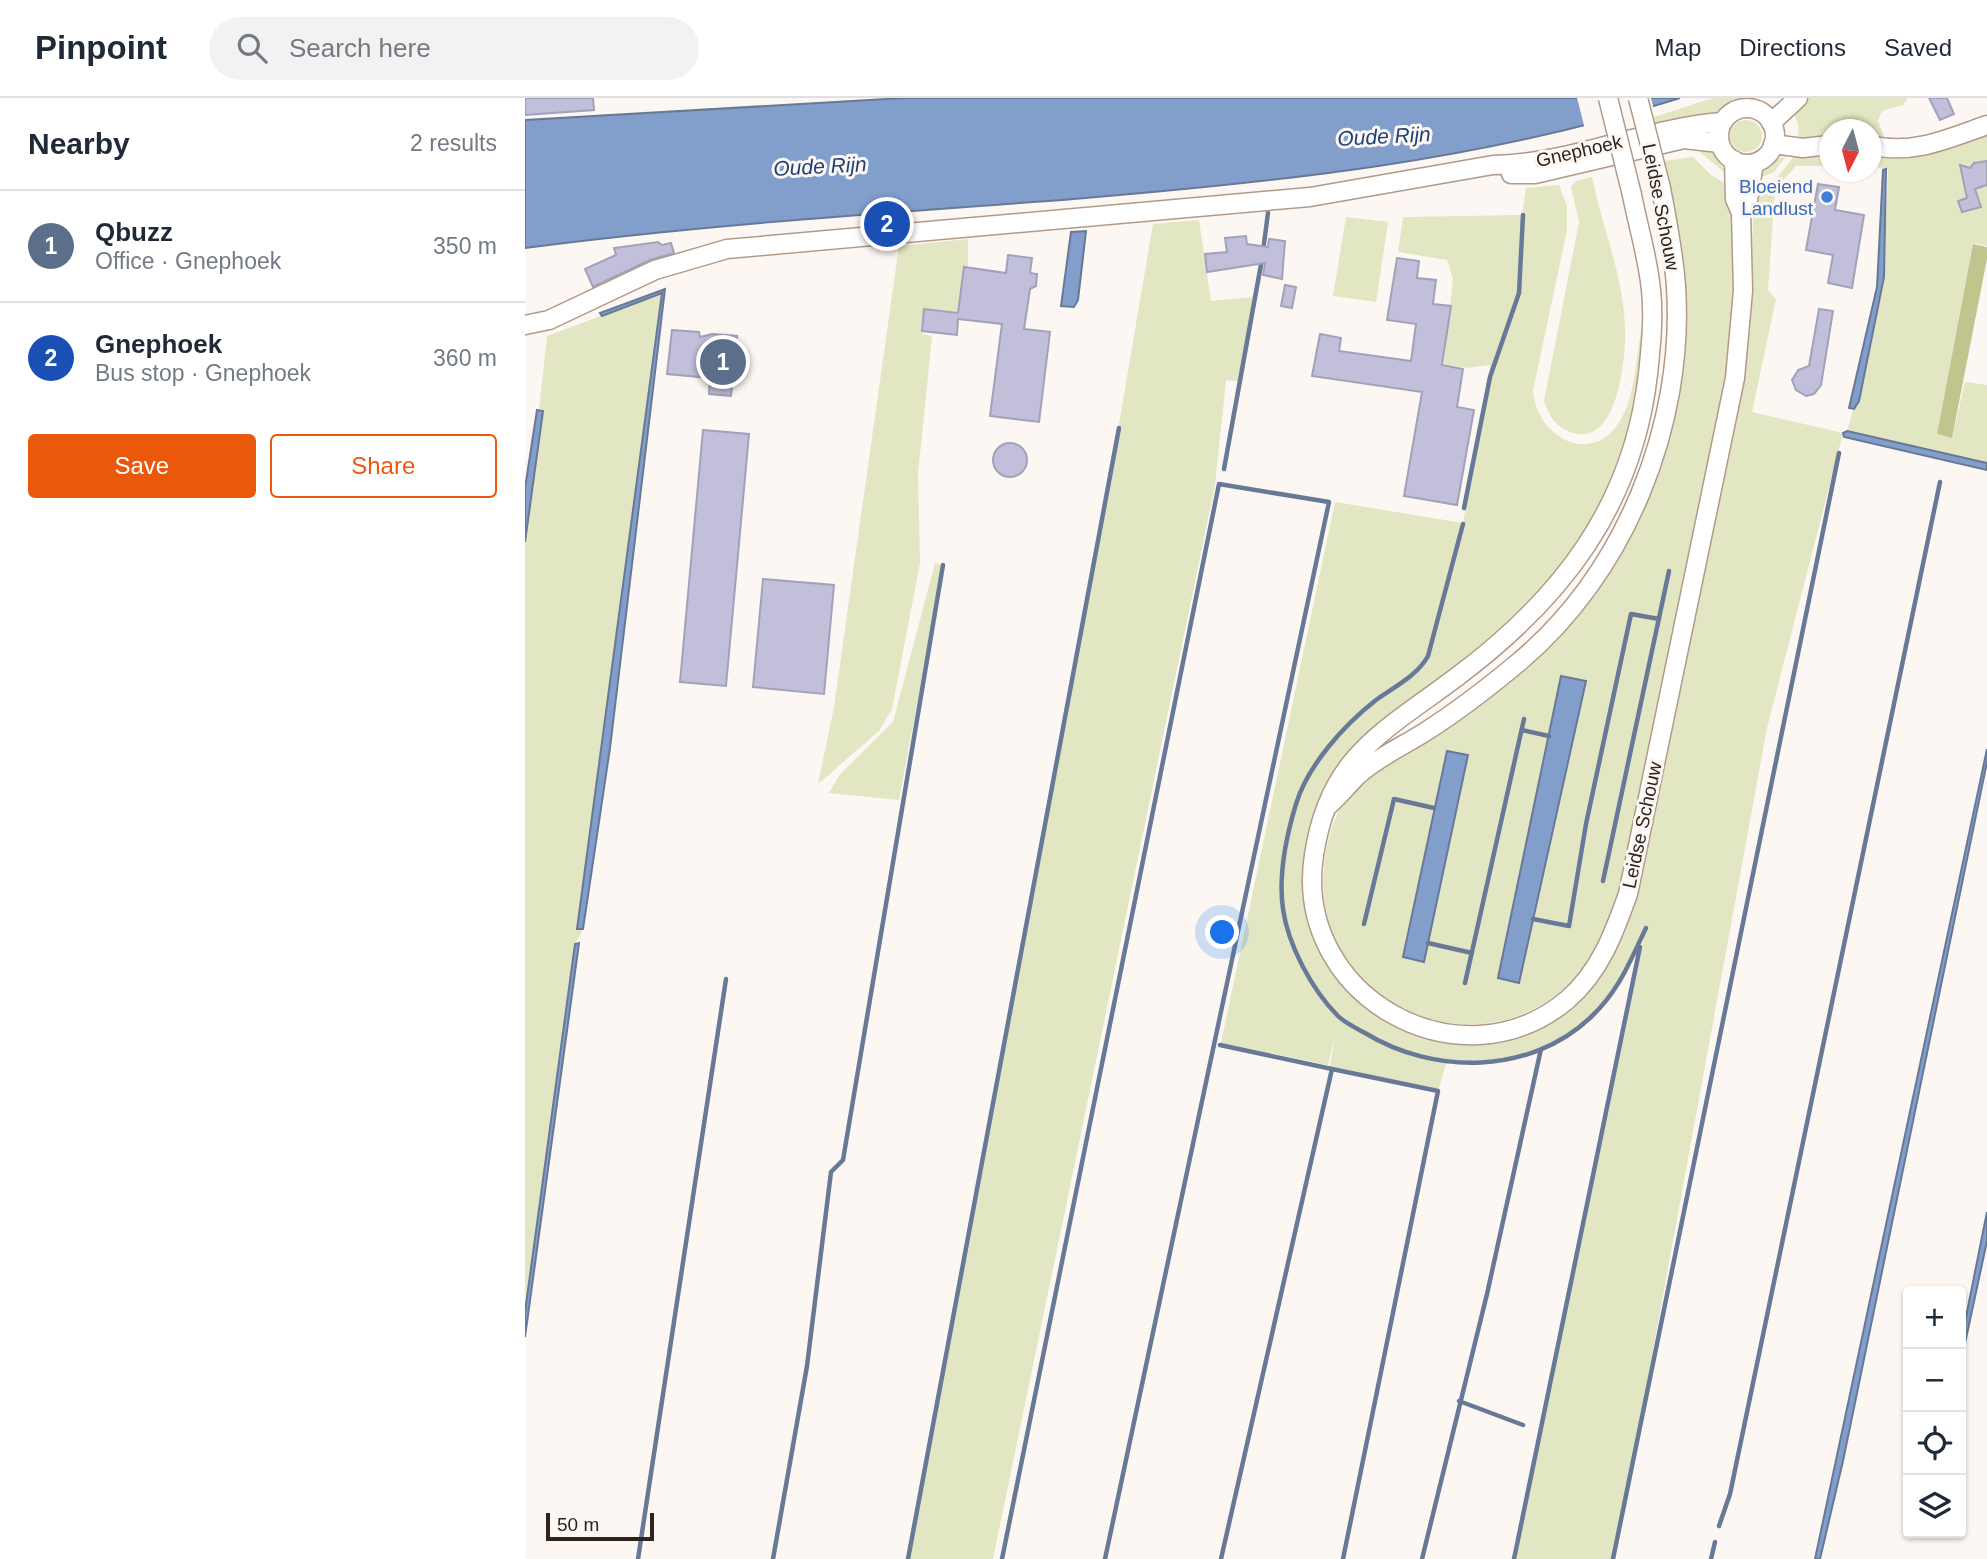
<!DOCTYPE html>
<meta charset="utf-8">
<style>
body{margin:0;font-family:Arial,sans-serif;background:#f2f2f3;color:#1f2937}
.controls{position:absolute;right:21px;bottom:21px;display:grid;overflow:hidden;border-radius:7px;box-shadow:0 2px 5px #0004}
.controls button{width:63px;height:63px;display:grid;place-items:center;padding:0;border:0;border-bottom:2px solid #e0e1e3;background:#fff;color:#1f2937;font:35px sans-serif}
.compass{position:absolute;left:1294px;top:21px;width:63px;height:63px;border-radius:50%;background:#fff;box-shadow:0 2px 5px #0004;rotate:186deg}
.scale{position:absolute;left:21px;bottom:18px;width:108px;box-sizing:border-box;padding-left:7px;border:4px solid #2d241d;border-top:0;font-size:19px;line-height:24px;white-space:nowrap;color:#2d241d;-webkit-text-stroke:5px #fcf7f3;paint-order:stroke}
.you{position:absolute;left:698px;top:835px;width:24px;height:24px;margin:-18px;border:5px solid #fff;border-radius:50%;background:#1a73e8;box-shadow:0 0 0 10px #1a73e833}
.badge{display:grid;place-items:center;width:46px;height:46px;border-radius:50%;background:#ea580c;color:#fff;font-size:23px;font-weight:700}
.pin{position:absolute;translate:-50% -50%;border:4px solid #fff;box-shadow:0 2px 7px #0006}
.list{margin:0;padding:0;list-style:none}
h2{display:flex;justify-content:space-between;align-items:center;height:91px;margin:0;padding:0 28px;font-size:30px}
h2 small{font-size:23px;font-weight:400;color:#747a83}
.list li{display:grid;grid-template-columns:46px 1fr auto;gap:21px;align-items:center;box-sizing:border-box;height:112px;padding:0 28px;border-top:2px solid #e0e1e3}
.list b{display:block;font-size:26px;white-space:nowrap}
.list p{margin:0;font-size:23px;white-space:nowrap;color:#747a83}
.list em{font-size:23px;font-style:normal;color:#747a83}
.actions{display:flex;gap:14px;padding:21px 28px}
.actions a{flex:1;padding:16px 0;border:2px solid #ea580c;border-radius:7px;text-align:center;font-size:24px;color:#ea580c}
.actions .main{background:#ea580c;color:#fff}
.icon{flex:none;width:38px;height:38px;fill:none;stroke:currentColor;stroke-width:2;stroke-linecap:round;stroke-linejoin:round}
.map{position:relative;flex:none;width:1462px;height:1461px;overflow:hidden}
header{display:flex;align-items:center;gap:42px;box-sizing:border-box;height:98px;padding:0 35px;background:#fff;border-bottom:2px solid #e0e1e3}
header strong{font-size:33px}
nav{display:flex;gap:38px;margin-inline-start:auto;font-size:24px}
.search{width:490px;height:63px;background:#f2f2f3;display:flex;align-items:center;gap:18px;box-sizing:border-box;padding:0 24px;border-radius:38px;color:#747a83;font-size:26px}
main{display:flex}
aside{flex:1;background:#fff}
.map>svg:first-child{display:block}
.green{fill:#e3e6c2;fill-rule:evenodd}
.forest{fill:#c0c58d}
.water{fill:#829ecb;stroke:#687997;stroke-width:2}
.pier{fill:#fcf7f3}
.lines{fill:none;stroke-linecap:round;stroke-linejoin:round}
.stream{stroke:#687997;stroke-width:4.5}
.building{fill:#c1bfda;stroke:#a2a1ba;stroke-width:2}
.minor-casing{stroke:#b19a89;stroke-width:21}
.minor{stroke:#fff;stroke-width:18}
.minor-bridge-casing{stroke:#b19a89;stroke-width:21;stroke-linecap:butt}
.minor-bridge{stroke:#fff;stroke-width:18}
.shop-dot{fill:#3f7fe0;stroke:#fcf7f3;stroke-width:2.5}
.labels{text-anchor:middle;dominant-baseline:central;stroke-width:6;stroke-linejoin:round;paint-order:stroke}
.street-label{font-size:19px;fill:#2d241d;stroke:#fcf7f3}
.shop-label{font-size:19px;fill:#366cbe;stroke:#fcf7f3;text-anchor:end}
.water-label{font-size:21px;font-style:italic;fill:#204179;stroke:#fcf7f3}
</style>
<header>
<strong>Pinpoint</strong>
<div class="search"><svg class="icon" aria-label="search" viewBox="0 0 24 24"><circle cx="10" cy="10" r="6"/><path d="M15 15l6 6"/></svg>Search here</div>
<nav><a>Map</a><a>Directions</a><a>Saved</a></nav>
</header>
<main>
<aside>
<h2>Nearby<small>2 results</small></h2>
<ul class="list">
<li><span class="badge" style="background:#5c6f8a">1</span><div><b>Qbuzz</b><p>Office · Gnephoek</p></div><em>350 m</em></li>
<li><span class="badge" style="background:#1a4fb4">2</span><div><b>Gnephoek</b><p>Bus stop · Gnephoek</p></div><em>360 m</em></li>
</ul>
<div class="actions"><a class="main">Save</a><a>Share</a></div>
</aside>
<div class="map">
<svg width="1462" height="1461" viewBox="0 0 1462 1461">
<rect width="100%" height="100%" fill="#fcf7f3"/>
<path class="green" d="M1188,0H1226L1209,5L1188,18L1131,30L1129,19Z
M1282,0H1383L1378,7L1357,13L1353,22L1361,44L1347,41L1346,32H1304V40L1274,43L1273,26L1267,10Z
M1205 38a16 16 0 1 1 32 0a16 16 0 1 1-32 0Z
M1462,33V148L1448,145L1412,336L1427,340L1440,284L1462,287V365L1322,333L1345,253L1359,179L1363,72L1347,68V53Z
M1183,49L1205,79L1170,50L1138,55L1137,50Z
M1304,53V64L1297,68H1271L1250,91L1243,192L1251,201L1227,314L1318,335L1242,630L1097,1421L1088,1461H989L1120,834C1111,848 1107,867 1098,882C1056,944 993,965 921,966L913,993L805,968L810,938L803,967L696,945L810,404L938,425L965,267L942,270L919,266L928,181L922,162L873,154L878,119L997,117L1001,90L1034,87L1042,108V132L1008,293C1012,340 1067,369 1095,323C1111,297 1111,257 1117,227C1115,342 1069,443 990,525C956,560 908,582 872,614C854,630 841,651 826,669C815,682 801,696 792,711C784,724 781,746 780,762C761,923 965,1010 1069,887C1091,861 1102,828 1111,796L1213,307L1225,213L1229,90L1251,81L1270,57Z
M1262,57L1249,74L1229,82L1236,69Z
M1168,59L1186,77L1205,88L1211,193L1203,279L1103,764C1091,805 1080,847 1051,879C957,981 784,906 799,767C802,736 813,704 836,682C846,672 862,664 875,656C912,632 952,609 987,581C1112,484 1178,312 1158,156C1154,125 1145,94 1139,63ZM1036,579L1061,583L994,885L973,880ZM921,654L943,657L898,864L878,859Z
M1067,79C1078,133 1102,186 1100,242C1099,271 1090,351 1045,334C1030,328 1024,318 1019,303L1054,124L1046,89L1051,83Z
M821,119L863,124L851,204L808,198Z
M674,122L686,203L729,199L717,284L701,282L690,387L468,1461H383L577,426L628,126Z
M443,141V170L438,216L399,212L397,236L407,238L393,376L395,465L367,611L354,633L293,686L309,609L374,148Z
M137,195L52,830L58,831L50,846L0,1214V444L18,313L14,312L22,238Z
M410,465L418,467L374,702L304,695L315,676L368,624Z"/>
<path class="forest" d="M1448,146L1462,149V161L1427,340L1412,336Z"/>
<path class="water" d="M379,0H1155C958,63 754,84 549,101C366,115 182,126 0,150V22Z
M1361,71L1359,179L1334,303L1329,311L1324,310L1352,189L1358,72Z
M561,133L553,202L549,209L536,208L546,134Z
M140,191L85,650L58,831H52L137,195L77,218L75,215Z
M12,312L18,313L0,444V390Z
M1322,333L1462,365V372L1319,339L1318,335Z
M1036,578L1061,583L994,885L973,880Z
M1462,651V664L1318,1363L1295,1461H1290Z
M922,653L943,657L899,864L878,859Z
M54,845L0,1239V1214L50,846Z
M1462,1114V1143L1436,1264V1244Z"/>
<path class="pier" d="M1052,0H1126L1129,12L1060,31Z"/>
<g class="lines">
<path class="stream" d="M738,153L743,115
M699,371L737,161
M939,410L965,279L994,195L998,117
M938,426L903,558C892,578 869,589 851,602C819,627 783,667 771,706C761,739 753,776 758,811C763,847 787,892 813,918C820,925 831,930 840,935C909,977 1005,977 1066,919C1094,893 1105,863 1121,830
M997,632L1024,638
M1078,783L1144,473
M1008,821L1044,828L1061,726L1106,516L1134,521
M839,826L869,701L909,710
M903,845L947,855
M940,885L999,621
M695,947L807,971
M934,1303L998,1327
M1194,1428L1205,1396L1415,384
M113,1461L201,881
M248,1461L282,1268L306,1074L318,1062L418,467
M383,1461L594,330
M477,1461L694,386L804,404L580,1461
M696,1461L807,971L913,993L818,1461
M897,1461L962,1196L1016,951
M989,1461L1115,849
M1088,1461L1314,355
M1186,1461L1190,1444"/>
</g>
<path class="building" d="M0,0H68L69,12L0,17Z
M1404,0H1422L1429,16L1415,22Z
M1462,63V87L1450,91L1456,109L1437,114L1433,103L1442,100L1435,67L1445,70L1449,65Z
M1293,86L1314,89L1310,112L1339,117L1327,190L1303,185L1308,157L1281,152Z
M721,138L722,146L743,149L744,141L760,143L757,181L738,177L740,165L682,174L680,156L702,154L700,140Z
M133,144L137,147L146,145L149,155L125,162L68,189L60,171L91,157L89,150Z
M483,157L507,160L505,175L512,176L511,188L505,191L499,231L525,234L514,324L465,318L477,226L433,221L432,237L397,233L399,211L433,215L439,169L481,175Z
M872,160L894,163L892,180L911,182L908,206L926,208L917,267L938,271L932,309L949,312L932,407L879,398L897,294L787,278L795,236L816,240L814,253L886,263L891,226L862,222Z
M760,187L771,189L767,210L756,208Z
M1294,211L1308,213L1296,287L1289,296L1281,298L1271,292L1267,282L1273,272L1284,268Z
M147,232L174,234L175,239L187,236L212,238L206,298L184,296L185,280L142,276Z
M178,332L224,336L201,588L155,584Z
M468 362a17 17 0 1 1 34 0a17 17 0 1 1-34 0Z
M238,481L309,487L299,596L228,589Z"/>
<g class="lines">
<defs>
<path id="minor" d="M1194 38a28 28 0 1 1 56 0a28 28 0 1 1-56 0Z
M1246,25L1273,0
M1248,46L1278,50L1304,47
M1346,47C1386,58 1425,40 1462,27
M986,76H1010L1159,41L1195,45
M1107,97C1113,128 1123,160 1126,192C1129,220 1126,248 1123,276C1108,408 1037,500 933,578C859,634 804,657 789,757C767,897 934,992 1042,902C1075,874 1089,835 1103,796L1210,280L1218,193L1216,115L1210,101L1209,62
M1216,115L1223,102L1229,65
M0,227L24,222L130,172L202,151L785,99L968,67C1046,66 1119,30 1197,24
M804,707C814,698 823,687 833,677C853,659 878,648 900,634C933,613 964,589 994,564C1100,475 1160,327 1151,189C1149,156 1142,123 1136,90"/>
</defs>
<use href="#minor" class="minor-casing"/>
<use href="#minor" class="minor"/>
<defs>
<path id="minor-bridge" d="M1083,0L1107,97
M1113,0L1136,90"/>
</defs>
<use href="#minor-bridge" class="minor-bridge-casing"/>
<use href="#minor-bridge" class="minor-bridge"/>
</g>
<circle class="shop-dot" cx="1302" cy="99" r="7"/>
<g class="labels">
<g class="street-label">
<text transform="translate(1054 53) rotate(-13)">Gnephoek</text>
<text transform="translate(1136 109) rotate(79)">Leidse Schouw</text>
<text transform="translate(1117 727) rotate(-78)">Leidse Schouw</text>
</g>
<g class="shop-label">
<text x="1288" y="88">Bloeiend<tspan x="1288" dy="22">Landlust</tspan></text>
</g>
<g class="water-label">
<text transform="translate(859 38) rotate(-3)">Oude Rijn</text>
<text transform="translate(295 68) rotate(-3)">Oude Rijn</text>
</g>
</g>
</svg>
<div class="controls">
<button>+</button>
<button>−</button>
<button><svg class="icon" aria-label="locate" viewBox="0 0 24 24"><circle cx="12" cy="12" r="6"/><path d="M12 2v4M12 18v4M2 12h4M18 12h4"/></svg></button>
<button><svg class="icon" aria-label="layers" viewBox="0 0 24 24"><path d="M12 4l9 5-9 5-9-5zM3 14l9 5 9-5"/></svg></button>
</div>
<svg class="compass" viewBox="-18 -18 36 36"><path d="M0-13l5 13h-10z" fill="#e53935"/><path d="M0 13l5-13h-10z" fill="#747a83"/></svg>
<div class="scale">50 m</div>
<div class="you"></div>
<div class="pin badge" style="left:198px;top:264px;background:#5c6f8a">1</div>
<div class="pin badge" style="left:362px;top:126px;background:#1a4fb4">2</div>
</div>
</main>
